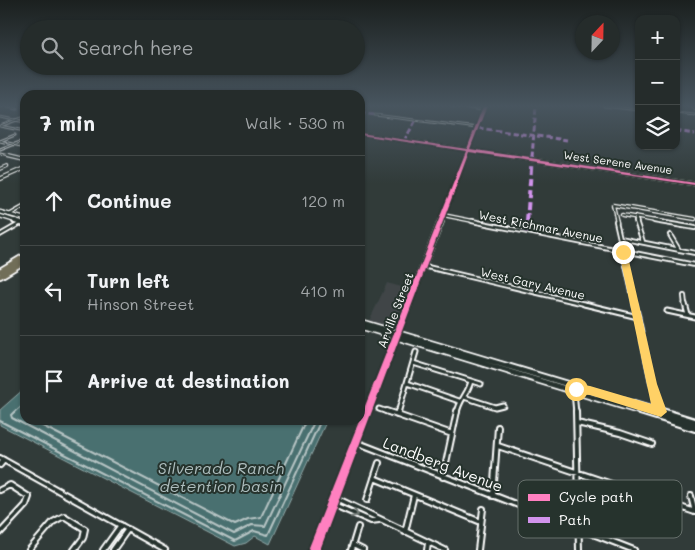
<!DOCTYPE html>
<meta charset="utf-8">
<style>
body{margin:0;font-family:Mali,sans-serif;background:#313837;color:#f1f3f6}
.controls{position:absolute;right:15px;top:15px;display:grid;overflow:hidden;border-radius:10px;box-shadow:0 1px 4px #0004}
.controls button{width:45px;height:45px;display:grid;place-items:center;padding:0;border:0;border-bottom:1px solid #424847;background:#252c2b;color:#f1f3f6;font:25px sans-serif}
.compass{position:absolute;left:575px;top:15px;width:45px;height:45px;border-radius:50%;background:#252c2b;box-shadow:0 1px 4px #0004;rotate:22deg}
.stop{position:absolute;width:15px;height:15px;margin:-11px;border:4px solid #ffd166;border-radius:50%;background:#fff}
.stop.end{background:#ffd166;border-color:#fff;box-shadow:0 1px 5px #0008}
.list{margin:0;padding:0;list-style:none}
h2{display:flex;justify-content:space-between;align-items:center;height:65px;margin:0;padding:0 20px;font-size:21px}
h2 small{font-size:16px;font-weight:400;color:#a3a7a9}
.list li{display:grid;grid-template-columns:32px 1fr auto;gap:15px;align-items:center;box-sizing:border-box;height:90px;padding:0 20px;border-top:1px solid #424847}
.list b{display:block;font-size:19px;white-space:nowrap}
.list p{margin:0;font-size:16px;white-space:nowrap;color:#a3a7a9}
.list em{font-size:16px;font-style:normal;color:#a3a7a9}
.icon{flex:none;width:28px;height:28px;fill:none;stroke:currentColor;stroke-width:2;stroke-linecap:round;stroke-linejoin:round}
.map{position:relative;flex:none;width:695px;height:550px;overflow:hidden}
.search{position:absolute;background:#252c2b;box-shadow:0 1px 4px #0004;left:20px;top:20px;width:345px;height:55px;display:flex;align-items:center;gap:12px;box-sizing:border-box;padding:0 18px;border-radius:28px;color:#a3a7a9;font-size:19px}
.panel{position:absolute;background:#252c2b;box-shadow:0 1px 4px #0004;left:20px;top:90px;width:345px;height:335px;border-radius:15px}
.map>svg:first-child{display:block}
.built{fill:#3f4547}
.water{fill:#4a6f6f;stroke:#92a9a9}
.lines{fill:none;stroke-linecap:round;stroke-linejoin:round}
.shore-far1{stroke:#b7c5c5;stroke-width:1}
.shore{stroke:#b7c5c5;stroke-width:2}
.street-far4-casing{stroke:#fff;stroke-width:3}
.street-far3-casing{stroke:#fff;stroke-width:4.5}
.street-far2-casing{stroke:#fff;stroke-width:6}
.street-far1-casing{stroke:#fff;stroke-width:7}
.street-casing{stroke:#fff;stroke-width:8}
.secondary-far4-casing{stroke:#fff;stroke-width:4}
.secondary-far3-casing{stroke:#fff;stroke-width:5}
.secondary-far2-casing{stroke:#fff;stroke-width:8}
.secondary-far1-casing{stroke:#fff;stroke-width:8}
.secondary-casing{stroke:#fff;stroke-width:10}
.primary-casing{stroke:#fff;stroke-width:8}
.street-far4{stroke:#26332d;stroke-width:1}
.street-far3{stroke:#26332d;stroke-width:2}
.street-far2{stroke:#26332d;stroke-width:2.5}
.street-far1{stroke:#26332d;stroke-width:3}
.street{stroke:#26332d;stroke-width:4}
.secondary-far4{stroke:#26332d;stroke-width:2}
.secondary-far3{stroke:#26332d;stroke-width:2.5}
.secondary-far2{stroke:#26332d;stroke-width:4}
.secondary-far1{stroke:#26332d;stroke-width:4.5}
.secondary{stroke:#26332d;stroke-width:6}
.primary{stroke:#716e59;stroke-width:4.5}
.quiet-far2{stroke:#d193ec;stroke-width:3;stroke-dasharray:5.5 3;stroke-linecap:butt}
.quiet-far1{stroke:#d193ec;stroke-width:4;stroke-dasharray:8 4;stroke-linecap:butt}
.quiet{stroke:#d193ec;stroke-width:5;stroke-dasharray:9 5;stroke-linecap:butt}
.cycleway-casing{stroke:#26332d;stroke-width:3}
.cycleway{fill:#ff80c0;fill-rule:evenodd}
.oneway{stroke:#727a76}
.route{fill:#ffd166}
.labels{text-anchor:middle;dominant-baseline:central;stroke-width:4;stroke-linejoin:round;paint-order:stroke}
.far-street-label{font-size:11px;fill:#fff;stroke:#26332d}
.street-label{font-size:12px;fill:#fff;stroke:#26332d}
.near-street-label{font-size:15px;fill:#fff;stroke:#26332d}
.near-water-label{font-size:16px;font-style:italic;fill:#aebebe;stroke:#26332d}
.key{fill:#26332d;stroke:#67706c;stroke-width:1}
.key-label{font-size:14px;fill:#fff}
</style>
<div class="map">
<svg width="695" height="550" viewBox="0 0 695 550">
<rect width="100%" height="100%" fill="#313b39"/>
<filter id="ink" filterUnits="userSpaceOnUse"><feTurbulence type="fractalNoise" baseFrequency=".02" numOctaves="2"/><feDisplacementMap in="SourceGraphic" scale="10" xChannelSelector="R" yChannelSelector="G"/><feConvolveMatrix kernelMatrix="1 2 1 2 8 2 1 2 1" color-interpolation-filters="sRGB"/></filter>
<g filter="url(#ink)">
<path class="built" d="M387,283L409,289L393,328L369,321Z"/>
<path class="water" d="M25,388V420H327L270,544L255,536L246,543L235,546L0,425V410Z"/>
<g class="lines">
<path class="shore-far1" d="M14,413L25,403"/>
<path class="shore" d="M15,411L11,415L12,418L234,534L252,525L265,526L315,420
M31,420L235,525L248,519L261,517L306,420
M0,421L235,541L254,531L268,535L321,420"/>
<defs>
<path id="street-far4" d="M453,106L484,110
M604,106L639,110
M0,107L2,106
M8,107L17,109
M676,113L695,115
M375,115L478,128
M0,117L25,122
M0,126L25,117
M0,126L25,131
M0,141L25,147
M0,141L15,135
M0,150L25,140
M0,154L13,157"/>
<path id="street-far3" d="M8,156L25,160
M0,169L7,166
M9,215L25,206
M443,215L478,222
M622,215L661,222
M635,217L637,222
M617,222L613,205L695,219"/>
<path id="street-far2" d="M472,221L695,265
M616,221L635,305
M636,221L643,242
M654,221L695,228
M0,235L21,223
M670,235L679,250
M620,238L695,253
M423,266L589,305
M684,296L685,305"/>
<path id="street-far1" d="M584,304L638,317
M635,304L652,384L661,411
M685,304L688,315
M667,311L695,317
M413,363L481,384
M407,383L459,401
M574,392L576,413
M464,397L495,407L503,405
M379,409L390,413
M398,413L416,352
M457,413C459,400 468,394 471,381"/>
<path id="street" d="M386,411L452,434
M576,411L579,550
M397,415L398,411
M577,423L620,433L652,444
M356,442L634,550
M498,446L695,512
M0,458L165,550
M0,465L4,460
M443,477L457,411
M374,478L481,522
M0,490L10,485L29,497L26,505L0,533
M493,496L498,427
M691,496L695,512
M336,498L445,550
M367,500L379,463
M332,504L371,521L379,520
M405,532L414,495
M353,545L363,550
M29,550L53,522L64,516L85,529L83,538L74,550
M103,550L121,525
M113,550L128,529
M351,550L358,527
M427,550L428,543
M478,550L483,509"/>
<path id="secondary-far4" d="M692,106L695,109
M360,134L515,157
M465,157L485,106"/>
<path id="secondary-far3" d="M507,156L695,184
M0,179L25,168
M0,212L25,219
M0,216L19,222
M440,222L466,156"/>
<path id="secondary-far2" d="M15,221L25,224
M408,305L441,221"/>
<path id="secondary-far1" d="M360,322L664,413
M360,326L645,413
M367,413L409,304"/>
<path id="secondary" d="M640,411L695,428
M659,411L695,422
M314,550L367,411"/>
<path id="primary" d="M0,271L25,256
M0,276L25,261"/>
</defs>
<use href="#street-far4" class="street-far4-casing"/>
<use href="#street-far3" class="street-far3-casing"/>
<use href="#street-far2" class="street-far2-casing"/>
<use href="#street-far1" class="street-far1-casing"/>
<use href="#street" class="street-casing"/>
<use href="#secondary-far4" class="secondary-far4-casing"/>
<use href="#secondary-far3" class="secondary-far3-casing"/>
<use href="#secondary-far2" class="secondary-far2-casing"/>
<use href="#secondary-far1" class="secondary-far1-casing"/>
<use href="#secondary" class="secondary-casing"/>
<use href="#primary" class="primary-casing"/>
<use href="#street-far4" class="street-far4"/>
<use href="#street-far3" class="street-far3"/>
<use href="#street-far2" class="street-far2"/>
<use href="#street-far1" class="street-far1"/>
<use href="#street" class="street"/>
<use href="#secondary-far4" class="secondary-far4"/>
<use href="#secondary-far3" class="secondary-far3"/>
<use href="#secondary-far2" class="secondary-far2"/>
<use href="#secondary-far1" class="secondary-far1"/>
<use href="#secondary" class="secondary"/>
<use href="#primary" class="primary"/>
<path class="quiet-far2" d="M360,113L375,115
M478,128L567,140
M676,131L695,134
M404,141L416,120
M532,157L536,106"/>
<path class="quiet-far1" d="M527,222L532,156"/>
<path class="quiet" d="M526,232L527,221"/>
<defs>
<path id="cycleway" d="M483,106H487L470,149L695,183V185L469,152L320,550H308L466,151L360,135V133L467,149Z"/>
</defs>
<use href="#cycleway" class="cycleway-casing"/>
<use href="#cycleway" class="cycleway"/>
</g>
<defs><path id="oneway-chevron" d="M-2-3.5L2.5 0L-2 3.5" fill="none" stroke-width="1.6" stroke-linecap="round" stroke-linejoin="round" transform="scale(1.25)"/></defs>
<use class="oneway" href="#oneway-chevron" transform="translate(355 514) rotate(24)"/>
</g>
<linearGradient id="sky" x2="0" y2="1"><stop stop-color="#1b201f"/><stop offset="0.58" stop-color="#48555f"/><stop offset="1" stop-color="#48555f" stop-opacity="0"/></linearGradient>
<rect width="695" height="183" fill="url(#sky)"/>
<path class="route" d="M623,249L627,252L657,384L667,412L661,417L590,395L576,394L570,389L576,384L590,386L651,404L619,252Z"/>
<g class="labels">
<g class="far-street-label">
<text transform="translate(618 162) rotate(8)">West Serene Avenue</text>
</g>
<g class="street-label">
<text transform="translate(541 226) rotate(11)">West Richmar Avenue</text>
<text transform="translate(533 283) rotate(13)">West Gary Avenue</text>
<text transform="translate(395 310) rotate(-69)">Arville Street</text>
</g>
<g class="near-street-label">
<text transform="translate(443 464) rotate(21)">Landberg Avenue</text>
</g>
<g class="near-water-label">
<text x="221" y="467">Silverado Ranch<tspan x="221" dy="18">detention basin</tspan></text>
</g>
</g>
<rect x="518" y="480" width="164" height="58" rx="8" class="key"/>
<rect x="528" y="494" width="22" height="7" fill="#ff80c0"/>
<rect x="528" y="517" width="22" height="6" fill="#d193ec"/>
<g class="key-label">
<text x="559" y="502">Cycle path</text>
<text x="559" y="525">Path</text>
</g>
</svg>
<div class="controls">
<button>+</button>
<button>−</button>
<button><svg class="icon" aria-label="layers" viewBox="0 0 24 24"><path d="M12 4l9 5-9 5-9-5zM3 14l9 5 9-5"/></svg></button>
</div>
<svg class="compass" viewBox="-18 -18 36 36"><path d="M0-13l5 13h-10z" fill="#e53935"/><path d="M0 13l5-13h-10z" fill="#a3a7a9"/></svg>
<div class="stop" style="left:576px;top:389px"></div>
<div class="stop end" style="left:623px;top:252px"></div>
<div class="search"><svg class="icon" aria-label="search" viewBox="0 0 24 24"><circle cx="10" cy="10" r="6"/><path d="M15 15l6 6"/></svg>Search here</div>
<section class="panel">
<h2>7 min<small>Walk · 530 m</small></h2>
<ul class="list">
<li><svg class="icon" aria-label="ahead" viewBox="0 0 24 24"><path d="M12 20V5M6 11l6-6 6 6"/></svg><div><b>Continue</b></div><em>120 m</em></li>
<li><svg class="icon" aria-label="left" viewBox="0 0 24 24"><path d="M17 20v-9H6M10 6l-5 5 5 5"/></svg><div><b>Turn left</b><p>Hinson Street</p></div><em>410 m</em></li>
<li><svg class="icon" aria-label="arrive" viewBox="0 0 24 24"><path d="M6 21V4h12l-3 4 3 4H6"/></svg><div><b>Arrive at destination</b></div></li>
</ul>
</section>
</div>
